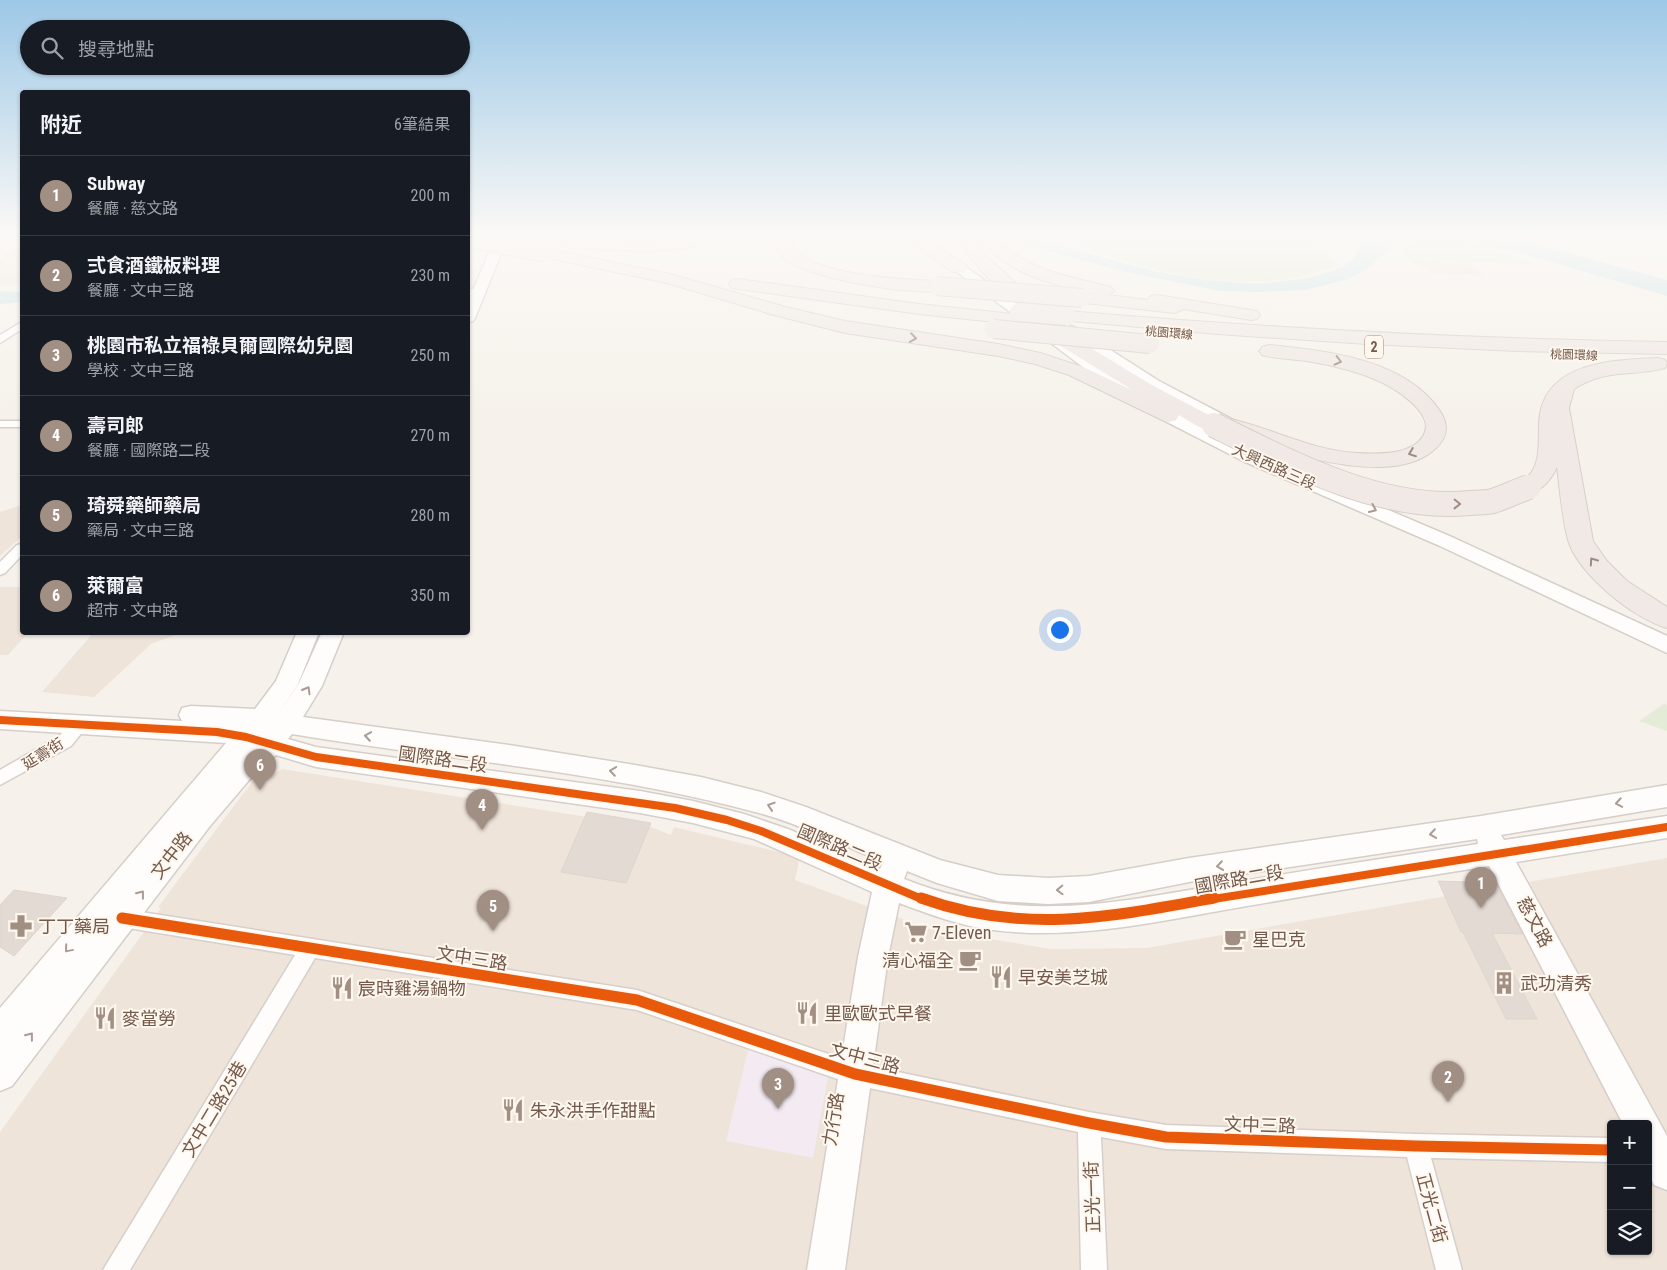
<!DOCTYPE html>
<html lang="zh-TW">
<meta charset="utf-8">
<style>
body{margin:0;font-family:"Roboto Condensed","Noto Sans TC",sans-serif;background:#242831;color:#f1f3f6}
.controls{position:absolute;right:15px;bottom:15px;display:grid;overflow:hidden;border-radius:5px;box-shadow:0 1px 4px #0004}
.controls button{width:45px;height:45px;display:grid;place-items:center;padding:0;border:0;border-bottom:1px solid #363941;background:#171b24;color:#f1f3f6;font:25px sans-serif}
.you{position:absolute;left:1059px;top:629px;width:18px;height:18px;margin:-12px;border:4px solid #fff;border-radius:50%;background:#1a73e8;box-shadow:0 0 0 8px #1a73e833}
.badge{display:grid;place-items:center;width:32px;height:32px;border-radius:50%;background:#a28f84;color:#fff;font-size:16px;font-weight:700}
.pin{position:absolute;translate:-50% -41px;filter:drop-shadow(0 1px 2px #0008)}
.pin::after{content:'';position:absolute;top:26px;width:18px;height:15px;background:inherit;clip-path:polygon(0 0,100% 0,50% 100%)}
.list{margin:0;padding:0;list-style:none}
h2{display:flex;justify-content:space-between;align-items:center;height:65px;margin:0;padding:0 20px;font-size:21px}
h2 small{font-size:16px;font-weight:400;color:#9ea1a6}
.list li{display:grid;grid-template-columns:32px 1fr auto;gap:15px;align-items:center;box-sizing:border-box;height:80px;padding:0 20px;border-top:1px solid #363941}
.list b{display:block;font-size:19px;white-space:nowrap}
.list p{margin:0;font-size:16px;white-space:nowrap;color:#9ea1a6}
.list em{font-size:16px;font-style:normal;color:#9ea1a6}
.icon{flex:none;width:28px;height:28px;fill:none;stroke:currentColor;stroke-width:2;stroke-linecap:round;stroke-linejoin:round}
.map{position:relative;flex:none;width:1667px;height:1270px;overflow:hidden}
.search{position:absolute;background:#171b24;box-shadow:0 1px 4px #0004;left:20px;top:20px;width:450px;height:55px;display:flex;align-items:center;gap:12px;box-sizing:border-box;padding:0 18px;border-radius:28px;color:#9ea1a6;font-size:19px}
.panel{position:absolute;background:#171b24;box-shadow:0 1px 4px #0004;left:20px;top:90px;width:450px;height:545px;border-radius:5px}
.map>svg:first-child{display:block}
.residential{fill:#efe4d9;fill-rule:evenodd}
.education{fill:#f3eaf2}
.green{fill:#e4ecd7}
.water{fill:#cde5e6}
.building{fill:#e3dad3;stroke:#dfd5ce}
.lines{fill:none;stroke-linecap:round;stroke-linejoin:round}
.street-casing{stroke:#d6cfca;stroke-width:3}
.secondary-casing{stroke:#d6cec8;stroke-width:3}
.highway-casing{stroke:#d8cfca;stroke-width:2}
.street{fill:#fefdfc;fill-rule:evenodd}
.secondary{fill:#fefdfc;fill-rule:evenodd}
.highway{fill:#f0e9e5;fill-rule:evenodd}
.highway-bridge-far1-casing{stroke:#d8cfca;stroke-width:20;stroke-linecap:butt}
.highway-bridge-casing{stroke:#d8cfca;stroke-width:26;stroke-linecap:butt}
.highway-bridge-far1{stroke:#f0e9e5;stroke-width:18}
.highway-bridge{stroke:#f0e9e5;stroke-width:24}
.cycleway-far1-casing{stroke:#fef7ed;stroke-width:11}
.cycleway-casing{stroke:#fef7ed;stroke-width:14}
.cycleway-far1{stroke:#e8590c;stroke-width:8}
.cycleway{stroke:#e8590c;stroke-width:11}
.oneway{stroke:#9f8b82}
.oneway2{stroke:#ab9b93}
.labels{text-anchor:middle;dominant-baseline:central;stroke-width:4;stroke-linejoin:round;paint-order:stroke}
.far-street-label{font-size:12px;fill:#74594d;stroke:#fef7ed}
.shield{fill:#fef7ed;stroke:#9d887d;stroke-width:1}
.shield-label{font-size:14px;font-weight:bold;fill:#74594d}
.street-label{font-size:15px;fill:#74594d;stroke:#fef7ed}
.near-street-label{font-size:18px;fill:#74594d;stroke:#fef7ed}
.near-poi-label{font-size:18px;fill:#74594d;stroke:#fef7ed;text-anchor:start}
</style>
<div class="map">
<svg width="1667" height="1270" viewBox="0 0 1667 1270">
<rect width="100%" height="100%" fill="#f6f2eb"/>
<path class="residential" d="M22,238V285L0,286V260Z
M1408,260L1468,263L1485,276L1433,273Z
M22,505V536L0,556V512Z
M0,587H22V632L28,633L8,655H0Z
M93,633V632L181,633L151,644L94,697L42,692Z
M282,769L651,827L671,835L674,827L800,857L795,880L930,929L1051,949L1146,948L1667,858V1270H0V1132L161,908L158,907L242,795L260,772L274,774ZM1611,1124H1648V1251H1611Z"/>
<path class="education" d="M749,1046L828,1077L813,1158L726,1141Z"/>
<path class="green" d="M1037,234H1330L1315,248L1339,265C1241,305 1132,264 1037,234Z
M1422,234H1445L1536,265L1409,259L1401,251Z
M1665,703L1667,706V731L1639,721Z"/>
<path class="water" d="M994,234H1025L1108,259L1158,272L1208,280L1257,284L1309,278L1343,267L1354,258L1366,234H1408L1364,271L1345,280L1305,290L1259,292L1220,291L1126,272L1058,254Z
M1465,234H1505L1542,246L1667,280V296L1514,251C1495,250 1481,244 1465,234Z
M0,291L22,292V302L0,304Z"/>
<path class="building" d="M587,812L651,823L626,883L561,872Z
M1438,881L1496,883L1522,934L1492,933L1537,1019H1506L1463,932H1461Z
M14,890L67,898L14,956L0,947V905Z"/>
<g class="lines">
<defs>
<path id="street" d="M468,289H479L484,292L479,295H468Z
M22,322V329L0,343V335Z
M0,421H22V427H0Z
M22,544V555L5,573L0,575V562L17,545Z
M81,718L87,720L89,724L71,746L0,785V770L59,736L75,720Z
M122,909L637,990L855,1063L1089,1112L1166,1125L1416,1134L1611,1138V1162L1431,1158L1462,1270H1436L1407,1157L1166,1149L1101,1137L1107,1270H1081L1078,1132L855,1085L637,1010L315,958L130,1270H103L295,955L122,927L115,924L112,918L115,912Z"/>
<path id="secondary" d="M497,234H509L475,318L473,321L468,322V302Z
M907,234H921L1104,368L1175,412L1255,453L1454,538L1667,636V653L1440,546L1243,461L1163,420L1092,374Z
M1071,326L1076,328L1159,381L1243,425L1246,429L1243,433L1237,434L1231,433L1147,387L1066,334L1063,331L1066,328Z
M297,632H319L298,684L279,713L299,683L322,632H344L322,686L303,717L509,745L635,765L701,777L761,792L806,807L940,860L998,875L1048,878L1089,876L1189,858L1481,816L1667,785V807L1501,835L1504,840L1667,816V838L1516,862L1667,1136V1190L1654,1185L1648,1172V1124H1623L1489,866C1408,879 1328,892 1247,906C1163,920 1079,941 993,930C960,926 929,914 899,903L888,957L845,1270H807L858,957L872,892L754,839L693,823L640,813L316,767L276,755L250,779L210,826L12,1086L0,1091V1008L226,743L0,729V711L182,721L179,715L182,708L191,706L255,709L276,681ZM292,734C447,760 606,771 759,813C802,825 842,845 883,862L880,869L788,829L744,814L693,801L640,791L316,747L288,739ZM1477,839L1478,844C1399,856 1321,868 1242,881C1121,901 1024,927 904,879L907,871L937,883L998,901L1048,904L1089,902L1189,882Z"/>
<path id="highway" d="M707,234H737L735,237L684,248L646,252L570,248L564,246L562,243L564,240L570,238L646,242Z
M784,234H800L791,244C807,276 904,279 937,281L943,282L946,286L943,290C914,297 809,278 785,260C780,256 778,250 775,244Z
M898,234H916L965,264L967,268L965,272H953Z
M955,234H971L987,257L1027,293L1030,297L1027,301C1023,302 1020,303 1016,301C997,293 965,252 955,234Z
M976,234H992C1022,270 1068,276 1111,287L1114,291L1108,295L1148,300L1151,296L1157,295L1251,310L1257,311L1260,315L1257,319L1251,320L1183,309L1175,313L1076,302L1073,298L1076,294L1082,293L1095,294C1051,284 1004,274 976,234Z
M544,248L670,274L786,307L845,321L998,344L1040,353L1083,367L1134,391L1036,331L1034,327L1036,323L1043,321L1050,323L1150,384L1222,422L1231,419C1273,429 1311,450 1356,453C1375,454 1411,456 1423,436C1438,413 1390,385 1374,379C1353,370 1330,365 1307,361C1292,359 1277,359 1262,355L1259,351L1262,347L1269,345C1327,351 1405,359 1440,411C1449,425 1448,437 1436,448C1398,486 1301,458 1258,442C1246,438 1232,435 1222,428C1209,436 1191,422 1179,415L1176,420L1169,422L1162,420L1069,375L1035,364L998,356L845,333L774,315L667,283L538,256L536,253L538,250Z
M738,279L919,304L1022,315L1028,316L1031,320L1028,324L1022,325L919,314L732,288L729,284L732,280Z
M1067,311C1267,328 1466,339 1667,342V354L1517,351L1367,344L1217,334L1061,320L1058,316L1061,312Z
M1658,358L1665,360L1667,363L1665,368C1631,377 1607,368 1574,389L1569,408L1593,541L1606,560L1627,581L1667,607V628C1634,619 1578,574 1568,540C1562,517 1560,491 1557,467C1550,482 1538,496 1521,492L1517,487C1522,481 1529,477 1533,470C1542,453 1537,432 1540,414C1549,361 1617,360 1658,358Z"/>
</defs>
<use href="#street" class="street-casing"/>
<use href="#secondary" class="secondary-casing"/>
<use href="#highway" class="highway-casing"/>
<use href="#street" class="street"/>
<use href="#secondary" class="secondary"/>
<use href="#highway" class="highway"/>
<defs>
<path id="highway-bridge-far1" d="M468,238L544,253
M937,286L1082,298
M1019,312L1067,316
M994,329L1150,344"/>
<path id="highway-bridge" d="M1214,425C1290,463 1383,512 1470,503C1478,502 1486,503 1493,501C1505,497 1517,491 1529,487"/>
</defs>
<use href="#highway-bridge-far1" class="highway-bridge-far1-casing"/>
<use href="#highway-bridge" class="highway-bridge-casing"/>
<use href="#highway-bridge-far1" class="highway-bridge-far1"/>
<use href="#highway-bridge" class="highway-bridge"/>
<defs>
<path id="cycleway-far1" d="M0,720L217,732L246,737L316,757L675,808L727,820L761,831L924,900
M1207,900L1667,827"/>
<path id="cycleway" d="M921,898C1023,935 1111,917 1214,898
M122,918L637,1000L855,1074L1089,1123L1166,1137L1416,1146L1611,1150"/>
</defs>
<use href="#cycleway-far1" class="cycleway-far1-casing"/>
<use href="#cycleway" class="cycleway-casing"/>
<use href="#cycleway-far1" class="cycleway-far1"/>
<use href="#cycleway" class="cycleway"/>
</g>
<defs><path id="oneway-chevron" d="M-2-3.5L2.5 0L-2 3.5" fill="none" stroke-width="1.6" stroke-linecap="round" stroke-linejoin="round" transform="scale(1.25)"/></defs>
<g class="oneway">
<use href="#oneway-chevron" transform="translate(913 338) rotate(8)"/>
<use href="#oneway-chevron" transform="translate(1338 361) rotate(14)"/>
<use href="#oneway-chevron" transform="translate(1412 453) rotate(159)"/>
<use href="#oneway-chevron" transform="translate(1457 504) rotate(1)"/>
<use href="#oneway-chevron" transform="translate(1593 561) rotate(-125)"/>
</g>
<g class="oneway2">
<use href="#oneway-chevron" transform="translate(1373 509) rotate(24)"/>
<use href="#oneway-chevron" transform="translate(307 690) rotate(-60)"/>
<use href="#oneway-chevron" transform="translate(368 736) rotate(-172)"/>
<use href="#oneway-chevron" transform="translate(613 771) rotate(-171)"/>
<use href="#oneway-chevron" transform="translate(1619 803) rotate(170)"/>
<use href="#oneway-chevron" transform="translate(771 806) rotate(-162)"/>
<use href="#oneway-chevron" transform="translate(1433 834) rotate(172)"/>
<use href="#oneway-chevron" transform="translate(1220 866) rotate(172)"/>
<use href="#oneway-chevron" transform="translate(1060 890) rotate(178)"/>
<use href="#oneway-chevron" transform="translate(141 894) rotate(-52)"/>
<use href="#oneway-chevron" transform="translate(68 949) rotate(130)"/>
<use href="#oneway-chevron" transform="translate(30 1036) rotate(-52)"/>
</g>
<linearGradient id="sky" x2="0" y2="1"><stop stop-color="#9dc8e7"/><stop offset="0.57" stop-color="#fbf9f6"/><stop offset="1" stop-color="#fbf9f6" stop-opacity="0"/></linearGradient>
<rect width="1667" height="411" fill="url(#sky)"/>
<defs>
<symbol id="pharmacy-bare" viewBox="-9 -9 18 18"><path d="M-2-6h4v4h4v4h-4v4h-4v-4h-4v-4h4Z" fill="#a28f84" stroke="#fef7ed" stroke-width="2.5" paint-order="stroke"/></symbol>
<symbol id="supermarket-bare" viewBox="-9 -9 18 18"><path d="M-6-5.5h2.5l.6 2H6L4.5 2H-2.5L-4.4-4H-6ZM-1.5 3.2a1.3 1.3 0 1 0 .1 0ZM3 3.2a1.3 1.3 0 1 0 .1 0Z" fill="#a28f84" stroke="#fef7ed" stroke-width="2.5" paint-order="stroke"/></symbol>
<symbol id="cafe-bare" viewBox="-9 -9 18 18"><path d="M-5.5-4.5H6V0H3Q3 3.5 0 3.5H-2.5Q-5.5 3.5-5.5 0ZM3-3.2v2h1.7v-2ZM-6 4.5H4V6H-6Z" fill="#a28f84" stroke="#fef7ed" stroke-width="2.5" paint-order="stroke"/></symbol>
<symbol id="restaurant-bare" viewBox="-9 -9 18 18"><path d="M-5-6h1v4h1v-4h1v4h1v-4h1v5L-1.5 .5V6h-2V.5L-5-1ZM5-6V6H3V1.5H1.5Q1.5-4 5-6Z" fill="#a28f84" stroke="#fef7ed" stroke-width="2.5" paint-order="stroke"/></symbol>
<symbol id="building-bare" viewBox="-9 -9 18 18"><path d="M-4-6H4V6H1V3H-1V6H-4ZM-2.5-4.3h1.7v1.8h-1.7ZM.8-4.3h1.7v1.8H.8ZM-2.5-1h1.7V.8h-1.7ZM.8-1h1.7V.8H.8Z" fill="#a28f84" stroke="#fef7ed" stroke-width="2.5" paint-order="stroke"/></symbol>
</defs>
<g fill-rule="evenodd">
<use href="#pharmacy-bare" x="5" y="910" width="32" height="32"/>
<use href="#supermarket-bare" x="900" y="916" width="32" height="32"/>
<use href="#cafe-bare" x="1219" y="923" width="32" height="32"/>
<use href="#cafe-bare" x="954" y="944" width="32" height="32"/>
<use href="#restaurant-bare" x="985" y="961" width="32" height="32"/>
<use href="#building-bare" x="1488" y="967" width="32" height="32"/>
<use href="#restaurant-bare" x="326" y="972" width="32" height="32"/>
<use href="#restaurant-bare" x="791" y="997" width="32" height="32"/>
<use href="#restaurant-bare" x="89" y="1002" width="32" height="32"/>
<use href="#restaurant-bare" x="497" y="1094" width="32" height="32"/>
</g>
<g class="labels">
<g class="far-street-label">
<text transform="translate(1169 333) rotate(5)">桃園環線</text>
<text transform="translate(1574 355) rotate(2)">桃園環線</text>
</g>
<rect class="shield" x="1365" y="335.5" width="18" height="23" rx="4"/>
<g class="shield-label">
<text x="1374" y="347">2</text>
</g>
<g class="street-label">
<text transform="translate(1274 467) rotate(24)">大興西路三段</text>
<text transform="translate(43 754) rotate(-32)">延壽街</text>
</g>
<g class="near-street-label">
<text transform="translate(443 759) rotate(8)">國際路二段</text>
<text transform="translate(840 847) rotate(23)">國際路二段</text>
<text transform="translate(171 855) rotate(-52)">文中路</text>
<text transform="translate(1239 879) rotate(-10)">國際路二段</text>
<text transform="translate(1535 922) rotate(62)">慈文路</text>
<text transform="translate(472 958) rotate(9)">文中三路</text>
<text transform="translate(865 1058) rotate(15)">文中三路</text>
<text transform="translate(214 1109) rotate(-59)">文中二路25巷</text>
<text transform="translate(833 1119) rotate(-81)">力行路</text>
<text transform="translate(1260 1125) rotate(2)">文中三路</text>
<text transform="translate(1092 1197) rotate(-92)">正光一街</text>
<text transform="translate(1432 1208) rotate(75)">正光二街</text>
</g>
<g class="near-poi-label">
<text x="38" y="926">丁丁藥局</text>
<text x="932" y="932">7-Eleven</text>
<text x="1252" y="939">星巴克</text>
<text x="954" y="960" text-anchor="end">清心福全</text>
<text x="1018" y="977">早安美芝城</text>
<text x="1520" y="983">武功清秀</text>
<text x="358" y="988">宸時雞湯鍋物</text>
<text x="824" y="1013">里歐歐式早餐</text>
<text x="122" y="1018">麥當勞</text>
<text x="530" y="1110">朱永洪手作甜點</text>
</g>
</g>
</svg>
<div class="controls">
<button>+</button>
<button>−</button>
<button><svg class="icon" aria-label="layers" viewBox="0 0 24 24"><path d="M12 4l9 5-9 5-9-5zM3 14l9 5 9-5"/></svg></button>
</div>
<div class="you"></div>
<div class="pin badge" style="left:1481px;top:908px">1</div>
<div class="pin badge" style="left:1448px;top:1102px">2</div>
<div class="pin badge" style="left:778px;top:1109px">3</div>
<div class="pin badge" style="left:482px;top:830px">4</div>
<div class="pin badge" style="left:493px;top:931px">5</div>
<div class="pin badge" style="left:260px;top:790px">6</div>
<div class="search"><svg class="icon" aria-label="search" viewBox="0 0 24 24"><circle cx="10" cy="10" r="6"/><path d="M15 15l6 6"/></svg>搜尋地點</div>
<section class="panel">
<h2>附近<small>6筆結果</small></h2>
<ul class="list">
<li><span class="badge">1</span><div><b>Subway</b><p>餐廳 · 慈文路</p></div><em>200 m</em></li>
<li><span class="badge">2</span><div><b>弍食酒鐵板料理</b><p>餐廳 · 文中三路</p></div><em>230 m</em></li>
<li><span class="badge">3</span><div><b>桃園市私立福祿貝爾國際幼兒園</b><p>學校 · 文中三路</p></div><em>250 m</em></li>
<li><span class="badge">4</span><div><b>壽司郎</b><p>餐廳 · 國際路二段</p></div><em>270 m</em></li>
<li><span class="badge">5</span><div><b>琦舜藥師藥局</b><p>藥局 · 文中三路</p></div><em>280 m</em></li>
<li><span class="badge">6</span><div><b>萊爾富</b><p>超市 · 文中路</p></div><em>350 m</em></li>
</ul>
</section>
</div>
